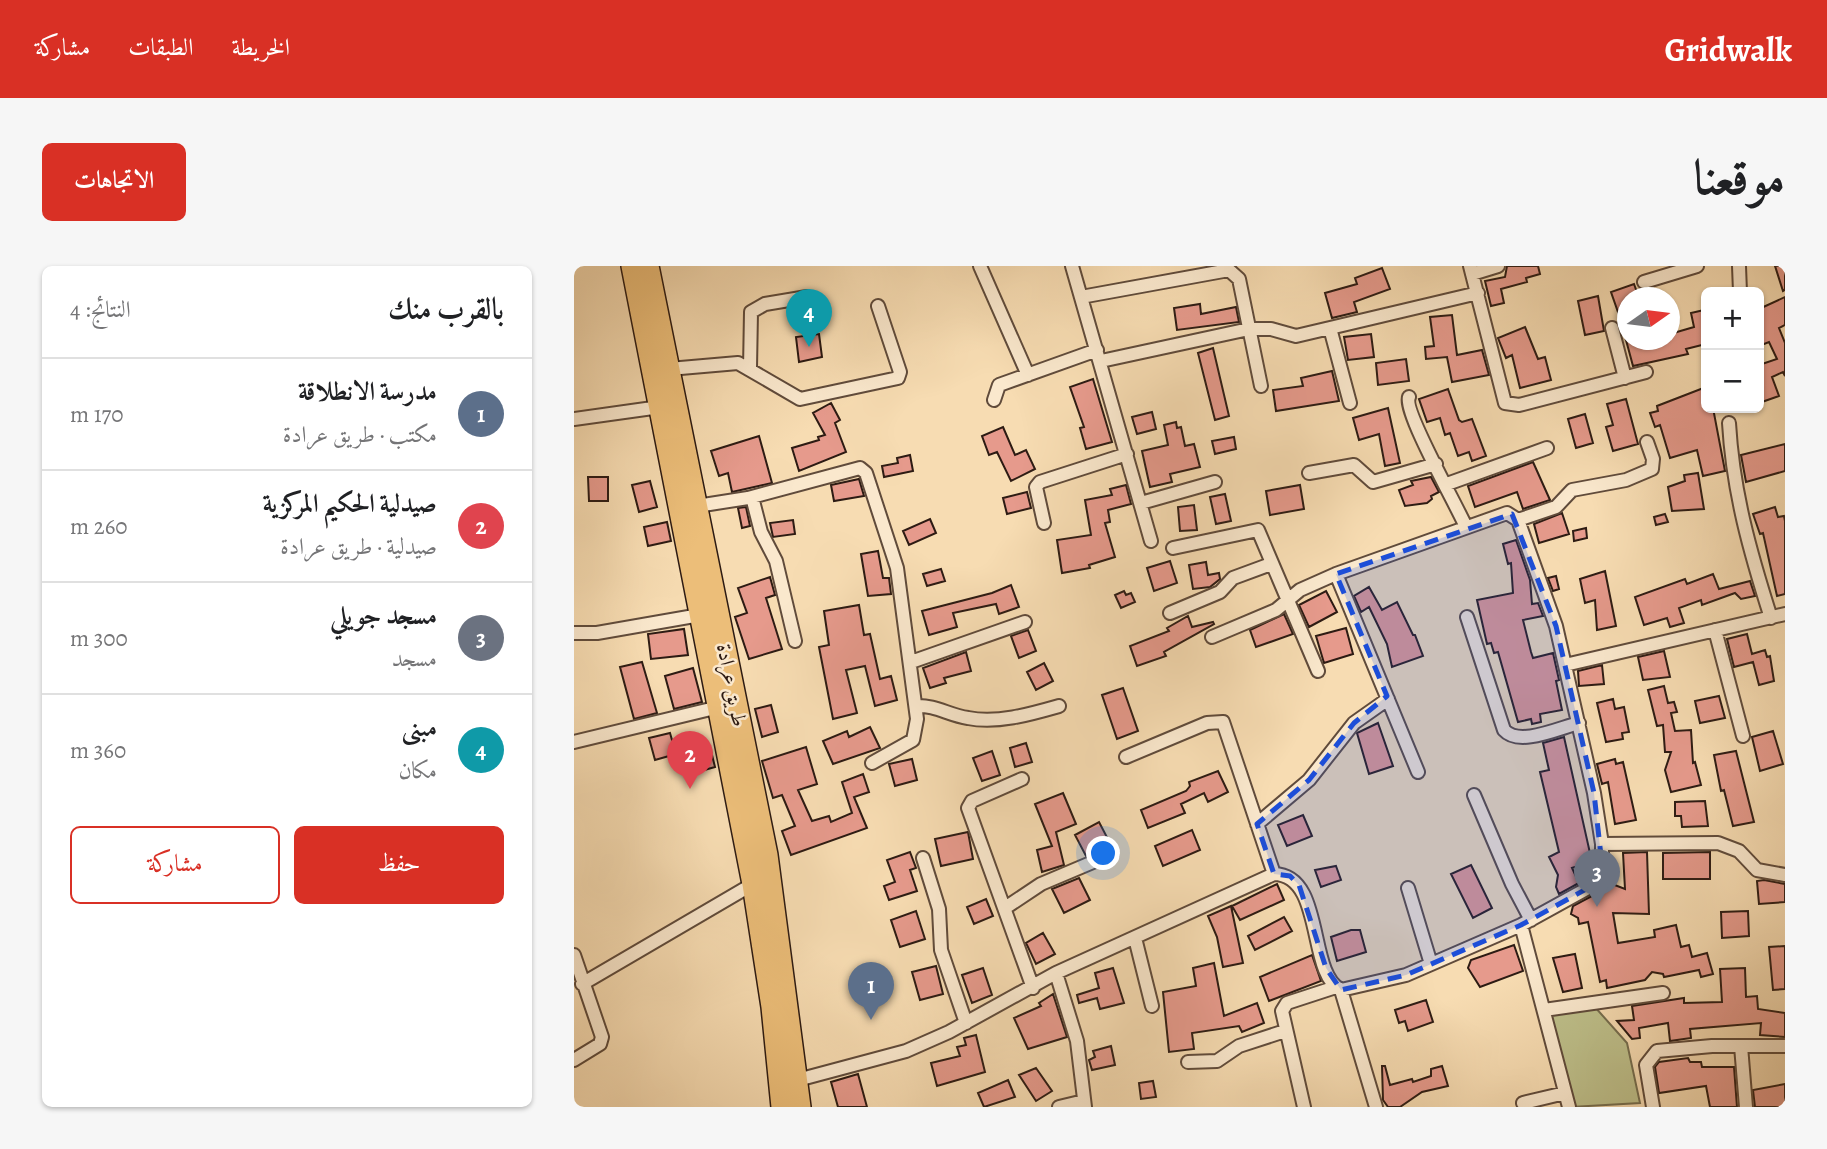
<!DOCTYPE html>
<html lang="ar">
<meta charset="utf-8">
<style>
body{margin:0;font-family:Alegreya,Amiri,serif;background:#f6f6f6;color:#202124;direction:rtl}
.controls{position:absolute;right:21px;top:21px;display:grid;overflow:hidden;border-radius:10px;box-shadow:0 2px 5px #0004}
.controls button{width:63px;height:63px;display:grid;place-items:center;padding:0;border:0;border-bottom:2px solid #e0e0e0;background:#fff;color:#202124;font:35px sans-serif}
.compass{position:absolute;left:1043px;top:21px;width:63px;height:63px;border-radius:50%;background:#fff;box-shadow:0 2px 5px #0004;rotate:76deg}
.you{position:absolute;left:530px;top:588px;width:24px;height:24px;margin:-18px;border:5px solid #fff;border-radius:50%;background:#1a73e8;box-shadow:0 0 0 10px #1a73e833}
.badge{display:grid;place-items:center;width:46px;height:46px;border-radius:50%;background:#d93025;color:#fff;font-size:23px;font-weight:700}
.pin{position:absolute;translate:-50% -58px;filter:drop-shadow(0 2px 4px #0008)}
.pin::after{content:'';position:absolute;top:37px;width:24px;height:21px;background:inherit;clip-path:polygon(0 0,100% 0,50% 100%)}
.list{margin:0;padding:0;list-style:none}
h2{display:flex;justify-content:space-between;align-items:center;height:91px;margin:0;padding:0 28px;font-size:30px}
h2 small{font-size:23px;font-weight:400;color:#757577}
.list li{display:grid;grid-template-columns:46px 1fr auto;gap:21px;align-items:center;box-sizing:border-box;height:112px;padding:0 28px;border-top:2px solid #e0e0e0}
.list b{display:block;font-size:26px;white-space:nowrap}
.list p{margin:0;font-size:23px;white-space:nowrap;color:#757577}
.list em{font-size:23px;font-style:normal;color:#757577}
.actions{display:flex;gap:14px;padding:21px 28px}
.actions a{flex:1;padding:16px 0;border:2px solid #d93025;border-radius:10px;text-align:center;font-size:24px;color:#d93025}
.actions .main{background:#d93025;color:#fff}
.map{position:relative;flex:none;width:1211px;height:841px;overflow:hidden;direction:ltr;border-radius:10px}
header{display:flex;align-items:center;gap:42px;box-sizing:border-box;height:98px;padding:0 35px;background:#d93025;color:#fff}
header strong{font-size:33px}
nav{display:flex;gap:38px;margin-inline-start:auto;font-size:24px}
.intro{display:flex;align-items:center;justify-content:space-between;box-sizing:border-box;height:168px;padding:0 42px}
h1{margin:0;font-size:49px}
.button{padding:18px 32px;border-radius:10px;background:#d93025;color:#fff;font-size:24px;font-weight:700}
main{display:flex;gap:42px;padding:0 42px}
aside{flex:1;background:#fff;border-radius:10px;box-shadow:0 2px 5px #0004}
.map>svg:first-child{display:block}
.green{fill:#bec08b;stroke:#766e4f;stroke-width:2}
.building{fill:#e69a8c;stroke:#2d1b13;stroke-width:2}
.lines{fill:none;stroke-linecap:round;stroke-linejoin:round}
.street-casing{stroke:#604b3b;stroke-width:16}
.primary-casing{stroke:#2d1b13;stroke-width:24}
.street{stroke:#fae8cd;stroke-width:12}
.primary{stroke:#ecbe79;stroke-width:21}
.marked{fill:#1d4ed8;fill-opacity:0.2;stroke:#1d4ed8;stroke-width:5;stroke-dasharray:14 9;stroke-linejoin:round}
.labels{text-anchor:middle;dominant-baseline:central;stroke-width:5;stroke-linejoin:round;paint-order:stroke}
.street-label{font-size:21px;fill:#2d1b13;stroke:#fae8cd}
</style>
<header>
<strong>Gridwalk</strong>
<nav><a>الخريطة</a><a>الطبقات</a><a>مشاركة</a></nav>
</header>
<div class="intro"><h1>موقعنا</h1><a class="button">الاتجاهات</a></div>
<main>
<div class="map">
<svg width="1211" height="841" viewBox="0 0 1211 841">
<rect width="100%" height="100%" fill="#f7dcb2"/>
<filter id="stains"><feTurbulence type="fractalNoise" baseFrequency=".00286" numOctaves="4"/><feColorMatrix values="0 0 0 0 .2 0 0 0 0 .09 0 0 0 0 .02 0 0 0 .5 -.17"/></filter>
<radialGradient id="worn" r=".72"><stop offset=".6" stop-color="#630" stop-opacity="0"/><stop offset="1" stop-color="#630" stop-opacity=".3"/></radialGradient>
<path class="green" d="M1020,740L1053,777L1066,837L997,841L976,747Z"/>
<path class="building" d="M933,0H964L966,8L952,12L953,16L927,23L930,37L917,40L911,15L931,11Z
M1201,0H1211V24L1209,25Z
M808,2L816,23L780,36L783,46L758,52L751,27L783,18L781,12Z
M1060,18L1065,32H1054L1052,69L1037,26Z
M1024,30L1030,65L1011,69L1004,35Z
M1211,31V59L1205,62L1211,77V110L1209,106L1198,111L1205,130L1185,137V99L1203,93L1195,76L1185,80V43Z
M626,38L627,48L662,41L665,56L603,64L600,42Z
M1130,44L1132,78L1112,83L1114,88L1059,100L1052,74H1096V68L1120,61L1117,47Z
M878,49L883,89L908,84L915,109L878,116L873,91L852,93L851,81L860,80L856,51Z
M951,61L964,93L971,91L977,114L946,122L938,89L932,92L924,72Z
M245,68L248,91L225,96L222,71Z
M797,68L800,91L774,94L770,71Z
M639,82L655,150L641,154L624,87Z
M832,93L835,115L804,119L802,97Z
M758,105L765,135L702,145L699,124L729,120L727,112Z
M519,113L538,176L512,183L506,162L510,161L496,121Z
M1132,121V142H1139L1151,205L1129,210L1123,184L1096,192L1086,159L1081,161L1076,147L1084,145L1083,140Z
M874,123L885,154L888,156L898,153L912,190L898,195L895,186L884,190L876,167L871,169L866,152L853,156L845,133Z
M1052,133L1064,178L1039,185L1032,161L1039,159L1033,138Z
M257,137L266,154L261,157L272,186L225,205L218,182L245,174L244,171L251,169L239,147Z
M814,142L826,197L811,200L805,168L785,174L779,152Z
M578,146L582,163L563,168L558,151Z
M1011,148L1019,177L1002,182L994,153Z
M602,156L603,162L607,161L611,180L620,178L626,201L596,208L598,216L576,221L568,185L594,179L590,159Z
M429,161L441,189L452,184L461,203L437,215L423,186L415,189L408,170Z
M185,170L198,217L158,226L154,207L145,210L137,185Z
M660,171L662,183L641,188L638,175Z
M1211,178V205L1172,216L1167,189Z
M336,189L339,205L310,211L308,200L324,197L323,192Z
M959,196L976,234L949,243L943,226L901,241L894,220Z
M1124,207L1130,243L1098,245L1094,221L1111,215L1110,209Z
M14,211H34V235H15Z
M857,211L865,226L857,230L858,233L853,237L831,240L825,224L839,219L837,215Z
M285,213L290,230L260,235L257,219Z
M76,215L83,241L65,246L58,219Z
M552,219L557,238L534,244L536,256L531,257L541,291L515,299L516,302L488,307L483,274L517,269L511,234L538,229L536,223Z
M726,219L730,243L696,249L692,225Z
M453,226L457,242L433,248L429,232Z
M651,228L657,255L642,258L636,231Z
M620,239L623,264L606,265L604,241Z
M172,241L176,260L168,262L164,242Z
M1201,241L1204,251L1210,250L1211,255V328L1203,330L1189,267L1186,268L1179,248Z
M988,247L995,268L965,277L960,258Z
M1091,248L1094,256L1082,259L1080,251Z
M356,253L362,267L335,279L329,265Z
M219,254L221,268L199,271L196,257Z
M93,256L97,275L74,280L70,261Z
M1012,262L1013,272L1000,275L999,265Z
M942,274L956,314L958,338L964,337L969,350L949,354L957,386L959,392L979,387L985,414L982,415L988,444L966,448L967,456L958,458L957,453L944,456L924,386L920,387L917,377L913,378L903,334L939,327L937,297L934,298L929,278Z
M304,285L309,312H315L317,328L294,330L287,288Z
M596,295L603,317L580,325L573,302Z
M632,296L634,309L645,307L646,313L636,321L619,323L615,299Z
M367,303L371,315L353,320L349,308Z
M1031,305L1042,360L1023,364L1021,334L1011,337L1006,313Z
M1139,308L1145,323L1176,315L1181,330L1167,333L1161,327L1128,339L1127,334L1105,342L1110,357L1096,361L1093,352L1070,359L1061,331L1111,313L1113,318Z
M982,310L985,323L979,325L974,312Z
M196,311L201,329L192,332L208,383L175,393L161,351L173,347L164,322Z
M437,319L445,341L425,348L422,338L379,347L383,361L355,369L348,345L418,327Z
M795,321L808,344L823,336L839,369H841L849,390L818,401L813,378L795,341L787,346L780,330Z
M550,325L552,329L557,327L561,336L547,342L541,329Z
M752,325L763,346L735,361L725,339Z
M285,339L290,369L296,368L306,413L317,410L323,434L301,440L291,400L272,404L283,447L259,453L245,381L255,379L250,345Z
M710,348L719,368L682,381L676,364Z
M614,350L618,361L639,356L640,358L590,386L592,390L563,400L556,380L595,365L593,362Z
M772,362L779,388L750,397L742,370Z
M110,363L114,389L77,393L74,368Z
M454,364L462,385L445,392L437,370Z
M1173,368L1178,388L1191,384L1193,391L1196,390L1200,415L1185,419L1179,396L1160,401L1153,373Z
M1090,385L1096,411L1069,414L1064,391Z
M392,386L397,405L370,412L372,417L356,422L349,402Z
M68,396L83,447L60,453L46,401Z
M470,397L479,415L462,424L453,406Z
M1028,399L1030,418L1005,420L1004,405Z
M119,402L128,436L100,443L91,410Z
M1090,420L1094,437L1100,436L1103,446L1097,447L1101,465L1117,464L1119,497L1121,496L1127,519L1097,526L1091,504L1097,486H1091L1089,459L1083,460L1074,424Z
M549,422L564,465L543,473L528,429Z
M1145,430L1151,452L1126,457L1121,435Z
M1039,433L1041,443L1050,441L1055,466L1048,467L1049,473L1032,476L1023,437Z
M197,439L204,466L188,471L181,443Z
M804,457L819,500L795,508L783,467Z
M296,461L306,482L259,498L249,475L273,465L275,471Z
M1199,465L1209,498L1186,505L1178,471Z
M96,467L102,488L81,494L75,472Z
M990,471L1018,596L998,602L1005,617L985,628L982,621L984,609L975,591L985,586L966,506L975,504L969,477Z
M452,477L458,496L441,501L436,482Z
M136,481L141,501L116,508L111,488Z
M232,481L243,518L224,524L238,555L255,550L257,556L278,547L268,516L289,508L295,526L280,531L293,562L217,589L208,565L221,560L208,529L199,532L188,495Z
M418,485L426,509L408,515L399,492Z
M1162,485L1180,556L1159,560L1150,524L1147,525L1140,489Z
M338,493L343,514L321,520L315,498Z
M1041,493L1042,498L1049,496L1062,554L1041,558L1034,516L1028,518L1023,498Z
M644,505L654,526L634,536L630,527L607,538L611,547L574,562L567,544L612,525L616,520L615,516Z
M489,527L502,558L482,566L490,599L468,606L463,584L478,580L461,538Z
M1131,535L1134,560L1108,561L1107,550H1101V536Z
M729,549L738,570L713,580L704,559Z
M525,556L537,579L512,590L501,569Z
M618,564L626,584L589,600L581,580Z
M394,566L399,593L367,600L361,573Z
M336,586L342,602L336,604L343,625L315,634L310,620L321,616L313,594Z
M1073,586L1075,648L1039,647L1044,677L1081,671L1080,664L1102,659L1107,681L1115,679L1118,691L1133,687L1139,708L1127,711L1125,704L1090,711L1089,708L1078,706L1071,714L1033,722L1032,714L1026,716L1014,656L1005,658L1004,652L997,648L999,640L1020,629L1027,620L1030,622L1033,616L1051,623L1049,587Z
M1136,586V613H1089V587Z
M897,599L918,642L899,652L877,608Z
M762,600L767,614L747,621L741,604Z
M505,612L516,634L490,647L478,623Z
M1190,614L1211,618V636L1185,638L1183,615Z
M703,618L710,634L666,654L658,640Z
M412,633L419,650L400,658L393,641Z
M657,640L669,697L649,701L643,671L634,650Z
M342,645L351,673L326,681L317,654Z
M1174,645L1175,670L1148,672L1147,646Z
M710,651L718,665L681,684L674,670Z
M777,664H786L792,686L763,695L757,671Z
M469,667L481,688L462,698L452,677Z
M940,679L949,705L906,721L894,702L897,694Z
M1211,680V723L1199,724L1195,681Z
M1001,688L1008,722L989,726L979,692Z
M738,689L747,715L695,735L686,711Z
M640,697L650,750L683,737L690,757L668,766L665,760L618,767L620,783L595,786L589,726L622,720L619,702Z
M362,700L369,728L346,734L338,706Z
M409,702L418,729L398,737L388,709Z
M539,702L550,737L526,743L523,732L505,737L503,729L525,722L521,707Z
M1171,702L1172,731L1183,730L1184,743L1211,747V771L1186,769L1187,757L1116,763L1117,772L1096,775L1094,757L1065,762L1066,772L1058,773L1043,755L1060,754L1058,740L1110,732V737L1148,736L1146,703Z
M479,728L493,771L454,783L440,752L467,740L465,737Z
M852,734L859,756L834,765L831,755L825,757L821,744Z
M402,769L411,806L363,820L357,797L386,790L383,781L392,779L390,772Z
M537,780L541,799L518,804L515,794L521,791L519,785Z
M1114,792L1116,796H1127L1128,801H1160L1163,841H1136L1132,820L1085,827L1081,801L1085,796Z
M808,800H811L816,819L838,813L839,816L857,810V803L868,800L874,820L848,826L826,841H814L809,834Z
M462,802L478,825L462,835L445,809Z
M284,808L293,841H264L257,816Z
M434,814L441,831L410,841L404,827Z
M579,815L582,831L567,833L565,817Z
M1211,818V841H1181L1179,824Z"/>
<g class="lines">
<defs>
<path id="street" d="M406,0L454,109
M498,0L577,275
M896,0L931,137L945,139L1072,106
M1165,0L1166,26
M898,8L924,0
M1070,16L1123,0
M507,31L655,4L665,13L687,120
M1038,62L1051,112
M527,95L675,63H697L722,70L756,62
M176,102L177,46L191,38L233,31
M95,103L164,97L226,133L324,112L326,106L304,40
M835,131C829,145 883,240 892,261
M420,134L425,119L523,84
M776,137L756,62L904,27
M0,153L86,141
M1155,157C1159,226 1176,286 1197,352
M735,207L780,199L799,216L862,198
M873,218L973,182
M178,231L187,266L202,295L221,375
M567,237L641,216
M123,240L174,232L286,202L292,207L323,302L343,453L339,474L298,497
M944,254L982,241L998,224L1052,214L1078,203L1079,193L1073,176
M470,257L462,221L466,216L553,188
M599,282L684,264L744,405
M762,308L844,506
M596,347L646,326L659,312L697,298
M893,351L930,464C945,481 985,462 1005,457
M1141,364L1169,470
M0,367H23L126,349
M638,371L702,344L726,324L762,308L933,247L944,254L982,360L1020,527L1028,578V599L1016,621L947,659L832,709L767,724
M337,396L451,356
M991,399L1211,348
M342,440C362,439 374,449 394,452C423,458 457,448 485,440
M0,476L145,441
M552,491L633,457L649,456L700,608
M448,513L398,535L394,542L459,722
M900,529L938,618L957,654
M683,558L735,514L780,457L814,433
M1028,578L1144,577L1165,585L1183,604L1211,609
M349,592L365,643L367,684L392,757
M834,622L857,698
M431,642L467,618L538,588
M947,659L995,841
M561,672L578,740
M0,689L28,771L26,778L0,794
M482,707L503,775L511,841
M8,718L179,618
M970,744L1089,727
M1167,780L1172,841
M614,796L643,795L665,780L711,765
M216,816L332,785L375,766L482,707L700,608C751,609 733,708 767,724L802,841
M949,837L991,827
M485,841L510,835
M730,841L708,745L713,737L762,721
M1079,841L1072,799L1083,785L1138,780H1211"/>
<path id="primary" d="M58,0L179,618L198,741L208,841
M74,0L193,589L226,841"/>
</defs>
<use href="#street" class="street-casing"/>
<use href="#primary" class="primary-casing"/>
<use href="#street" class="street"/>
<use href="#primary" class="primary"/>
</g>
<path class="marked" d="M938,248L982,360L1020,527L1028,599L1016,621L947,659L832,709L767,724L752,702L725,619L716,610L700,608L683,558L735,514L780,457L813,430L762,308Z"/>
<g class="labels">
<g class="street-label">
<text transform="translate(158 419) rotate(79)">طريق عرادة</text>
</g>
</g>
<rect width="100%" height="100%" filter="url(#stains)"/>
<rect width="100%" height="100%" fill="url(#worn)"/>
</svg>
<div class="controls">
<button>+</button>
<button>−</button>
</div>
<svg class="compass" viewBox="-18 -18 36 36"><path d="M0-13l5 13h-10z" fill="#e53935"/><path d="M0 13l5-13h-10z" fill="#757577"/></svg>
<div class="you"></div>
<div class="pin badge" style="left:297px;top:754px;background:#5c6f8a">1</div>
<div class="pin badge" style="left:116px;top:523px;background:#e0444e">2</div>
<div class="pin badge" style="left:1023px;top:641px;background:#6b7280">3</div>
<div class="pin badge" style="left:235px;top:81px;background:#0f9aa8">4</div>
</div>
<aside>
<h2>بالقرب منك<small>النتائج: 4</small></h2>
<ul class="list">
<li><span class="badge" style="background:#5c6f8a">1</span><div><b>مدرسة الانطلاقة</b><p>مكتب · طريق عرادة</p></div><em>170 m</em></li>
<li><span class="badge" style="background:#e0444e">2</span><div><b>صيدلية الحكيم المركزية</b><p>صيدلية · طريق عرادة</p></div><em>260 m</em></li>
<li><span class="badge" style="background:#6b7280">3</span><div><b>مسجد جويلي</b><p>مسجد</p></div><em>300 m</em></li>
<li><span class="badge" style="background:#0f9aa8">4</span><div><b>مبنى</b><p>مكان</p></div><em>360 m</em></li>
</ul>
<div class="actions"><a class="main">حفظ</a><a>مشاركة</a></div>
</aside>
</main>
